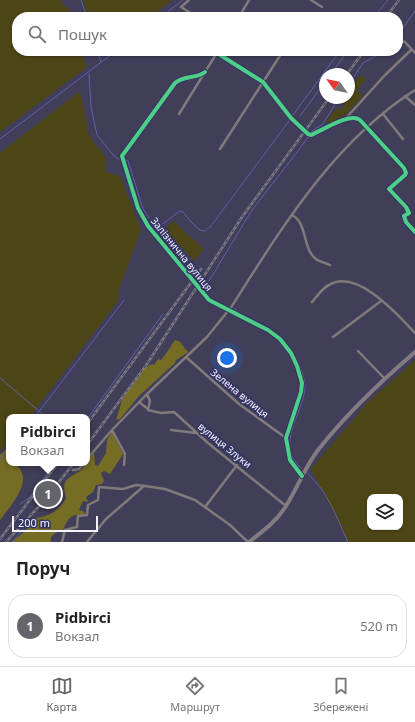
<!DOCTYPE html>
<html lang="uk">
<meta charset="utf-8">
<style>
body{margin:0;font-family:"Noto Sans",sans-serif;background:#f6f6f6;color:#222}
.controls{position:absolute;right:12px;bottom:12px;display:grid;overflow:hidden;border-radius:8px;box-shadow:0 1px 3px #0004}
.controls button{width:36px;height:36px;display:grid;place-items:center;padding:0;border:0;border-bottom:1px solid #e0e0e0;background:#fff;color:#222;font:20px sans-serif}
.compass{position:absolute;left:319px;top:68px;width:36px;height:36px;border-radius:50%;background:#fff;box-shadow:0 1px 3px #0004;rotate:303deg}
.scale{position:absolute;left:12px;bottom:10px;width:86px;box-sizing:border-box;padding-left:4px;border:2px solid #f2f3ff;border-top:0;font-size:11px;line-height:14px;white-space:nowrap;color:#f2f3ff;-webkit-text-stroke:3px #353463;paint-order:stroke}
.you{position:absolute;left:227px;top:358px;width:14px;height:14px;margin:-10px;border:3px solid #fff;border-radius:50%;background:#1a73e8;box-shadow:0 0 0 6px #1a73e833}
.badge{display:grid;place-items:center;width:26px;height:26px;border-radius:50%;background:#64646b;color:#fff;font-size:13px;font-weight:700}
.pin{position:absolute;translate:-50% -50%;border:2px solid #fff;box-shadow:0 1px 4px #0006}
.popup{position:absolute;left:6px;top:414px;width:84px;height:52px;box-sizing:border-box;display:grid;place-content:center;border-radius:8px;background:#fff;filter:drop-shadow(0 1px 3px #0005);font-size:13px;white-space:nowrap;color:#767676}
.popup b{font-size:15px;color:#222}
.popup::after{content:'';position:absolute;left:50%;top:100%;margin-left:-8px;border:8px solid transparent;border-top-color:#fff}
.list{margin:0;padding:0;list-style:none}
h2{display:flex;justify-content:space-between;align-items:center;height:52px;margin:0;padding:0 16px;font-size:17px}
h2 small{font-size:13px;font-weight:400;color:#767676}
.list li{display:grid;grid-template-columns:26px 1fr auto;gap:12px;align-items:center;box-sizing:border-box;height:64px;margin:0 8px 8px;padding:0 8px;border:1px solid #e0e0e0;border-radius:16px}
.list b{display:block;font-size:15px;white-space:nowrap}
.list p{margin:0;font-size:13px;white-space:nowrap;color:#767676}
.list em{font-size:13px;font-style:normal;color:#767676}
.icon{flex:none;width:22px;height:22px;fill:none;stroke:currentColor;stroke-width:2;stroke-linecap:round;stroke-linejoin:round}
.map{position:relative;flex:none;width:415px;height:542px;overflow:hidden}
.search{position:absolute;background:#fff;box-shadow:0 1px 3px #0004;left:12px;right:12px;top:12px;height:44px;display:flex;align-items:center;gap:10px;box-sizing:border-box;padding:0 14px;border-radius:16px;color:#767676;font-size:15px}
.sheet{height:124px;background:#fff}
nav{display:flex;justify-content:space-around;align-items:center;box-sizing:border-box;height:56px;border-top:1px solid #e0e0e0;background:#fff;font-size:11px;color:#767676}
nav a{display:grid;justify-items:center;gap:2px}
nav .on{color:#64646b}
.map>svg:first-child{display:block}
.green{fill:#4c4617;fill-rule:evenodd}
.forest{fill:#766d25}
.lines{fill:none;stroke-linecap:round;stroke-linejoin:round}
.stream{stroke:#625faf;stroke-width:1}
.minor{stroke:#817a7b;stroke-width:2.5}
.primary{stroke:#847a82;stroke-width:4}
.rail-casing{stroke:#7c7981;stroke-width:2.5}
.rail{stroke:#353463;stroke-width:1;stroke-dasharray:3;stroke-linecap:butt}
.cycleway-casing{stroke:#353463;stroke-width:6}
.cycleway{stroke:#4dcf88;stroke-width:4}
.labels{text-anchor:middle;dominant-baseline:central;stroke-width:3.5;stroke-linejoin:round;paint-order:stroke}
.street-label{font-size:10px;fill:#f2f3ff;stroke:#353463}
</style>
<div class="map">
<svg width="415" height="542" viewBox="0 0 415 542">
<rect width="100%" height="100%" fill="#403e58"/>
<path class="green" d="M0,0H60L72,13L73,17H17V51H81L87,67L0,132Z
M83,0H172L150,17H88Z
M360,75L366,79L357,90L363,96L345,115L329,124L326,122L336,108L340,110L345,105L341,101L343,98H349V90Z
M80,91L89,136L106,158L105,172L120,176L141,230L118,292V301L30,417H9V442L0,451V153Z
M173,221L204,249L194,261L172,237L169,239L167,236L164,239L161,234Z
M415,360V542H348L311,469L367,403ZM370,497H400V527H370Z"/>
<path class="forest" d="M175,340L180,342L188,352L187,353L176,360L175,363L139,396L120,419L116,420L123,397L146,367L152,364L154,365L158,359L161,360L165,355Z
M112,432L123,454L110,474L104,471L101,473L104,481L102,484L96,485L93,492L86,497L88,502L83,501L79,510L85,512L84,514C70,515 69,517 63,530H59L51,537V542H12L26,530L36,518C50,516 59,511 66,498C60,475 71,480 83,468C87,463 90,458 94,452L95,465L98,466L106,453L107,440Z
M9,446V463H15C17,466 21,469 22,473C28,487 8,509 0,520V455Z"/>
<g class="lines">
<path class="stream" d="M81,0L87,17
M161,17L183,0
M374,17L388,0
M398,35L415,11
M97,51L101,62
M89,74L91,107L97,135L115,157L121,160
M331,74L348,51
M349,84L363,63L385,51
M293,115L340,51
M300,116L325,82
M0,139L116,51
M125,160L128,161L143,209L149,218
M151,221L157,228L180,211L183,212L192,223L200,230L205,231L211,226L289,121
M206,286L252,210L304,143L312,131L323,124L339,98
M235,309C242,316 251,319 259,323C278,333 292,347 300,367C303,374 305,380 305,388C303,414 274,445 301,468
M0,378L46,417
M35,417L124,300
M87,419L163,314
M0,460L9,448
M308,474C328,491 337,519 348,542
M20,504L29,498L55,463
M12,542L33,518"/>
<path class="minor" d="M189,0L181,7L197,17
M311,0L322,7
M239,17L249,0
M398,40L405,42L415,53
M217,53L263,82L291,118L308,134L311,135C323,130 350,112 360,120L404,168L406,173L405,175L389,189L406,207L409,213L404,216L406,222L415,232
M205,72C196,79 185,75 175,83L122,156L138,208L148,226L209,300L268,330L280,339L291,353L297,366L302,383L301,392L286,438L290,460L302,476
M405,96L415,105
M179,114L218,51
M383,114L403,139
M347,117L385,75L411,50
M220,149L283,51
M292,215C308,223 302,249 316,259C320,262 326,263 330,265
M312,302C317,297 322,288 329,285C357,268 398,315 415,333
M230,309C281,229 333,142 415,90
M333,337L381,301
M358,351L384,378
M186,357L239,404L286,438
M147,394L150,401L148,410L161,413L174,412L208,443L286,506
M139,402L148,409
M112,430L125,454L124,465
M171,430L196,433
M87,459L112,430L147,394L207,337L228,311
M73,470L79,469L84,463
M205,507L237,465
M62,542L65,530L77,527L78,516L87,515L88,505L98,500L99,487L123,489L136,485L145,486L165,489L195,500L230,525L248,542
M87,542L106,519L144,486"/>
<path class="primary" d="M249,542C263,531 277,521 286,506C298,487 305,467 318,450C347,413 380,382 415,352"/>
<defs>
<path id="rail" d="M386,17L399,0
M347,74L364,51
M87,424L201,269
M87,445L147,364L242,217L329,98
M0,539L58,463
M6,542L43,502L74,463"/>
</defs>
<use href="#rail" class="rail-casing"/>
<use href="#rail" class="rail"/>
<defs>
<path id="cycleway" d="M217,53L263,82L291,118L308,134L311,135C323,130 350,112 360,120L404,168L406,173L405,175L389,189L406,207L409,213L404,216L406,222L415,232
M205,72C196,79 185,75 175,83L122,156L138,208L148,226L209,300L268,330L280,339L291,353L297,366L302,383L301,392L286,438L290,460L302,476"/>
</defs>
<use href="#cycleway" class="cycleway-casing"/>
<use href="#cycleway" class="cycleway"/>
</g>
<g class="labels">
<g class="street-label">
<text transform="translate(182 254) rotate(51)">Залізнична вулиця</text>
<text transform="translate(240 393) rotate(39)">Зелена вулиця</text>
<text transform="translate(225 445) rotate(39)">вулиця Злуки</text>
</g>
</g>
</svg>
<div class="controls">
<button><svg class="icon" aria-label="layers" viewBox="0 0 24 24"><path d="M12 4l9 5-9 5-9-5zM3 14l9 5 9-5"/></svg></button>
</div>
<svg class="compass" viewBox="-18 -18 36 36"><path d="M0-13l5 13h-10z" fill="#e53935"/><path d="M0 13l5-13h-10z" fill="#767676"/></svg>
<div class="scale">200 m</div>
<div class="you"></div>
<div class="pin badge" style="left:48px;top:494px">1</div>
<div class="popup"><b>Pidbirci</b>Вокзал</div>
<div class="search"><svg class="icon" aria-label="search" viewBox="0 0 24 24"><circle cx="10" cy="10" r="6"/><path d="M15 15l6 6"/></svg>Пошук</div>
</div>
<section class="sheet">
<h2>Поруч<small></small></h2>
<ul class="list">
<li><span class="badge">1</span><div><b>Pidbirci</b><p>Вокзал</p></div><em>520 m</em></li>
</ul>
</section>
<nav>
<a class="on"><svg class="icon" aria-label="map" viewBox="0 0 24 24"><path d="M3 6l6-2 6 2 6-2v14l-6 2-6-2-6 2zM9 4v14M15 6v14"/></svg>Карта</a>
<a><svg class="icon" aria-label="directions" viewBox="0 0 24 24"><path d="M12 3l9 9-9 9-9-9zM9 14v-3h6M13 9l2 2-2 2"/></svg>Маршрут</a>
<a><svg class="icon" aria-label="saved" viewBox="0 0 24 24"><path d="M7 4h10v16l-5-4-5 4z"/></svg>Збережені</a>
</nav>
